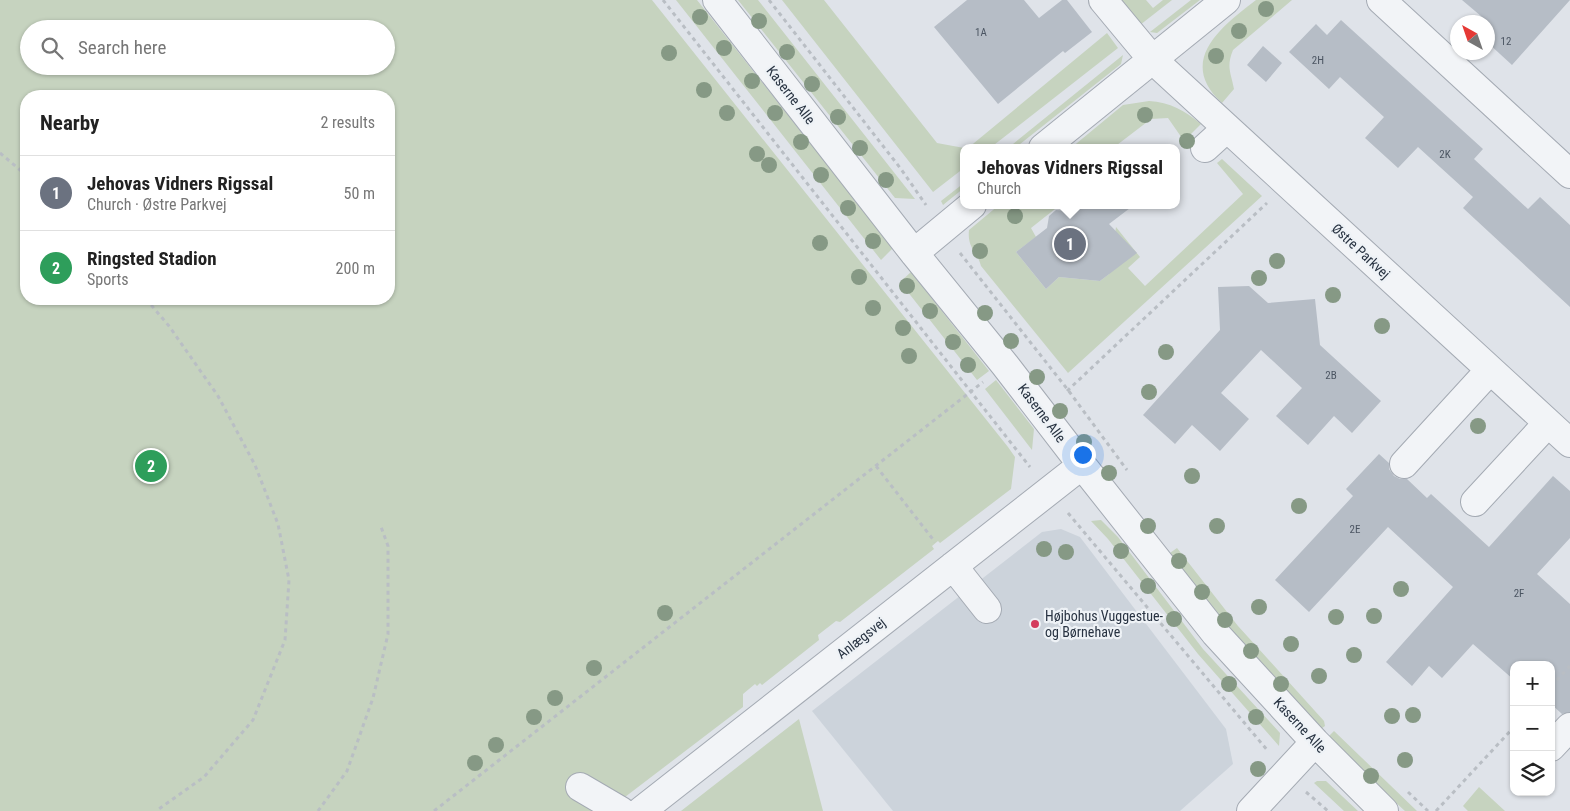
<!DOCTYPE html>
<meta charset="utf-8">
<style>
body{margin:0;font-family:"Roboto Condensed",sans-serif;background:#f6f6f6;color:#222}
.controls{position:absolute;right:15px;bottom:15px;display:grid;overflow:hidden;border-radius:10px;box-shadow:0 1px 4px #0004}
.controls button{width:45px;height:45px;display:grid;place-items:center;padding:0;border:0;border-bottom:1px solid #e0e0e0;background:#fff;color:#222;font:25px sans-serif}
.compass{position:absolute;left:1450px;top:15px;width:45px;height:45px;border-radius:50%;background:#fff;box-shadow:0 1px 4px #0004;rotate:320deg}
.you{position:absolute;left:1082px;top:454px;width:18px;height:18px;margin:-12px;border:4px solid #fff;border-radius:50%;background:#1a73e8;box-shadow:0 0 0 8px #1a73e833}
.badge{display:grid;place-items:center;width:32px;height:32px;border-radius:50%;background:#d43d5e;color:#fff;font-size:16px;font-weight:700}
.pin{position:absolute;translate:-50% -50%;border:2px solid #fff;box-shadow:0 1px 5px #0006}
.popup{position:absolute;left:960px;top:144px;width:220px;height:65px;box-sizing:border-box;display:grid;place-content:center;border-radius:10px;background:#fff;filter:drop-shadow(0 1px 4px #0005);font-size:16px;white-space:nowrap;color:#767676}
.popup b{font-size:19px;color:#222}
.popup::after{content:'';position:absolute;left:50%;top:100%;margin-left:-10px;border:10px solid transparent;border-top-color:#fff}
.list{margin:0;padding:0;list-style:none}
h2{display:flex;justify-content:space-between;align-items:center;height:65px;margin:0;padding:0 20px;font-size:21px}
h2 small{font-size:16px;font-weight:400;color:#767676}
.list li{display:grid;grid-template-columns:32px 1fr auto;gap:15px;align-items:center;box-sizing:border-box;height:75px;padding:0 20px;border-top:1px solid #e0e0e0}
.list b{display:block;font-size:19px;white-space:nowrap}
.list p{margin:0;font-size:16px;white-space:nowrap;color:#767676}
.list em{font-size:16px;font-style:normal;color:#767676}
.icon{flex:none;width:28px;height:28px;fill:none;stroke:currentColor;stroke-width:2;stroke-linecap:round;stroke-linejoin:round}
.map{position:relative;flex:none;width:1570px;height:811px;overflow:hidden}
.search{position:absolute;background:#fff;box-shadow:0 1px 4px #0004;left:20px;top:20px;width:375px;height:55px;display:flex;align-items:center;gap:12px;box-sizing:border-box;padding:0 18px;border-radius:28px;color:#767676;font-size:19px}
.panel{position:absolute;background:#fff;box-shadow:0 1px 4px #0004;left:20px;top:90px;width:375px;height:215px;border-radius:20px}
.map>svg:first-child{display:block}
.built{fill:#ccd3db}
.green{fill:#c6d3bf;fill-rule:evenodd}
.building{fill:#b6bdc6}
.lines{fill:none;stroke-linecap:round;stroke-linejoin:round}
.minor-casing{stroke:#a4aab3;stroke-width:30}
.path{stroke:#b9bec4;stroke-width:3;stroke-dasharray:4 4;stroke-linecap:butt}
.minor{stroke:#f2f4f7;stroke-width:28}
.tree{fill:#869985}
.poi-dot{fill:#d43d5e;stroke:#eef2f6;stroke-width:2}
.labels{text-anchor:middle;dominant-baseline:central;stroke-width:4.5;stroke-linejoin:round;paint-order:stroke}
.number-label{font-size:11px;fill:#4b5562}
.street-label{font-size:14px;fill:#273241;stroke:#eef2f6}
.poi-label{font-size:14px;fill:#273241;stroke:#eef2f6;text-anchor:start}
</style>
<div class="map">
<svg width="1570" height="811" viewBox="0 0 1570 811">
<rect width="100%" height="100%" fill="#dfe3e9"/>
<path class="built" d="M1061,529L1080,537L1226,729L1233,764L1180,811H893L812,711L1042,532Z"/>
<path class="green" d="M0,0H652L1008,447L1015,457L1011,489L940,543L938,541L932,546L934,549L840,622L836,621L818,635L819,640L762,685L760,683L757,686L755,684L743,694V707L625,797L619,798L597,811H0ZM29,29H386V66H29ZM26,96H389V299H26Z
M676,0H697L893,248L881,260Z
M738,0H758L915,199L895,198Z
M782,0H824L937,143L964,148V168L933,192Z
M1117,0H1146L1153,8L1163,0H1172L1140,25Z
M1191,0H1200L1157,33L1150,32Z
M1256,0H1292L1233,50C1226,67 1231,73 1234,89L1222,103C1176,61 1222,26 1256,0Z
M1107,33L1118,48L990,148H968Z
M1123,55L1121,64L1015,148H1008Z
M1149,101C1170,102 1185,111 1201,124L1184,141L1168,118L1151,119L1113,148H1071L1123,105Z
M1222,159L1262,196L1068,373L981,266C977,251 967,248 969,230L999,205H1060L1031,228L1036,237L1016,252L1046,289L1059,277L1100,281L1109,274L1116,227L1140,257L1128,268L1145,286L1243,194L1217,163Z
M964,183V188L943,205L941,201Z
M911,272L989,371L977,380L900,282Z
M996,380L1034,429L1032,450L985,389Z
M1101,520L1118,537L1203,649L1280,733L1279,746L1198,654L1108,539L1091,521Z
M1177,548L1238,626L1324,721L1325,726L1318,731L1257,663L1167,555Z
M799,719L823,811H681Z
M1334,731L1417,811H1405L1326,739Z
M1317,781H1326L1358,811H1344L1314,783Z
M1479,787L1505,811H1468L1463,806Z"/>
<path class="building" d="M967,0H1024L1039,18L1062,0H1067L1092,32L1065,53L1063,51L998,104L934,27Z
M1462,0H1570L1512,65L1488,43V22Z
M1341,20L1483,149L1474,159L1528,209L1540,197L1570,225V307L1463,208L1473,197L1418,147L1398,168L1365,138L1384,117L1340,77L1329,89L1289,52L1316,24L1327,35Z
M1263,46L1282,63L1266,82L1247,65Z
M1076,205H1134L1109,224L1137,253L1100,281L1059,277L1046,289L1016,252L1047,228L1049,216L1056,210L1068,211Z
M1249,286L1268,303L1315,299L1320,345L1381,401L1352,433L1334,416L1308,445L1276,416L1302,388L1261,350L1221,393L1249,419L1220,451L1192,425L1175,444L1143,415L1220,330L1218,287Z
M1379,454L1389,463V469L1394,476L1400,479H1407L1427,498L1431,494L1489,547L1553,476L1570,491V538L1537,574L1570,604V712L1562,714L1551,704V665H1514V680L1473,644L1442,678L1429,666L1412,686L1386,662L1453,587L1388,527L1309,612L1275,580L1353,496L1346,489Z"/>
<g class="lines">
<defs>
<path id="minor" d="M717,0L914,253L1005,365L1082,465L1215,633L1315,742L1384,811
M1103,0L1152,59L1570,443
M1381,0L1570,174
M1043,148L1226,0
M1205,148L1227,128
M914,253L972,205
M1404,464L1490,370
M1475,502L1548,423
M953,566L987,609
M1551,747L1570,727
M580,787L621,811
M641,811L1082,465
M1251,811L1315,742"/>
</defs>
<use href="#minor" class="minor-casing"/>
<path class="path" d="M663,0L1030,467
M769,0L901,169L926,205
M0,153L26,175
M960,253L1068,390L1127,470
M146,299L169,326L218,396L255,465L278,524L289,580L285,640L253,720L204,777L156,811
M1067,391L1267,203
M876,466L935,542
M1068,513L1268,751
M1551,686L1570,666
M1306,792L1328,811
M1408,792L1428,811
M318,811L347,771L373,698L388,634V546L380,524
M434,811L983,382
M1436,811L1514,727"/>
<use href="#minor" class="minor"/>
</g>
<g class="tree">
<circle cx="1266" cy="9" r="8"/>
<circle cx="700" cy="17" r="8"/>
<circle cx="759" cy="21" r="8"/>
<circle cx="1239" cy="31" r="8"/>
<circle cx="724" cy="48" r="8"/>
<circle cx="787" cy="52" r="8"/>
<circle cx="669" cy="53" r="8"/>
<circle cx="1216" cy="56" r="8"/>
<circle cx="752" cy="81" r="8"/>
<circle cx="812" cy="84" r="8"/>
<circle cx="704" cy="90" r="8"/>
<circle cx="727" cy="113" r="8"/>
<circle cx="775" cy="113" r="8"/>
<circle cx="1145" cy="115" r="8"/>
<circle cx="838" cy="117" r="8"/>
<circle cx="1187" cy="141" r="8"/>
<circle cx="801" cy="142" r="8"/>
<circle cx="860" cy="148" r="8"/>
<circle cx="757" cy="154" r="8"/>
<circle cx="769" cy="165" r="8"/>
<circle cx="821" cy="175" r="8"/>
<circle cx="886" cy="180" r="8"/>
<circle cx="848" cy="208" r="8"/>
<circle cx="1015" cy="216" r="8"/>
<circle cx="873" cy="241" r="8"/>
<circle cx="820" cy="243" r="8"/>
<circle cx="980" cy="251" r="8"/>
<circle cx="1277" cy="261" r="8"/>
<circle cx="859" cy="277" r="8"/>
<circle cx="1259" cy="278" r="8"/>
<circle cx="907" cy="286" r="8"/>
<circle cx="1333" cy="295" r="8"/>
<circle cx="873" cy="308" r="8"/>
<circle cx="930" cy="311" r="8"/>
<circle cx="985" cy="313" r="8"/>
<circle cx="1382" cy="326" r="8"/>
<circle cx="903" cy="328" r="8"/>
<circle cx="1011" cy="341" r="8"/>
<circle cx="953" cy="342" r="8"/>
<circle cx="1166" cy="352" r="8"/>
<circle cx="909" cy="356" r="8"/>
<circle cx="968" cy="365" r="8"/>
<circle cx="1037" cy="377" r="8"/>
<circle cx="1149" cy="392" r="8"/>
<circle cx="1060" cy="411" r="8"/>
<circle cx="1478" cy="426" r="8"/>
<circle cx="1084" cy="442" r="8"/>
<circle cx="1109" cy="473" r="8"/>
<circle cx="1192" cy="476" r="8"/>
<circle cx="1299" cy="506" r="8"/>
<circle cx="1148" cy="526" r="8"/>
<circle cx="1217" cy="526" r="8"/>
<circle cx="1044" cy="549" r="8"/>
<circle cx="1121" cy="551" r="8"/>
<circle cx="1066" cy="552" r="8"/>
<circle cx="1179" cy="561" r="8"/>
<circle cx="1148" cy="586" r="8"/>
<circle cx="1401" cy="589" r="8"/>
<circle cx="1202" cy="592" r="8"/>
<circle cx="1259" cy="607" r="8"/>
<circle cx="665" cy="613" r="8"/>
<circle cx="1374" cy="616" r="8"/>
<circle cx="1336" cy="617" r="8"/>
<circle cx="1174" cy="619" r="8"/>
<circle cx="1225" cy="620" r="8"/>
<circle cx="1291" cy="644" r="8"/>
<circle cx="1251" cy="651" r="8"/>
<circle cx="1354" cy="655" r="8"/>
<circle cx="594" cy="668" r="8"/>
<circle cx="1319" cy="676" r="8"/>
<circle cx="1229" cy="684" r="8"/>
<circle cx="1281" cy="684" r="8"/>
<circle cx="555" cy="698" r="8"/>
<circle cx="1413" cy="715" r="8"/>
<circle cx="1392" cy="716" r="8"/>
<circle cx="534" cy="717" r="8"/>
<circle cx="1256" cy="717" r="8"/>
<circle cx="496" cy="745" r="8"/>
<circle cx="1405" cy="760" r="8"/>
<circle cx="475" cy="763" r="8"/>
<circle cx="1258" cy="769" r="8"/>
<circle cx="1371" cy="776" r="8"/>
</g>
<circle class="poi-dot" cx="1035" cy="624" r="5"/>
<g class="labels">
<g class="number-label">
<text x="981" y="32">1A</text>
<text x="1506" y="41">12</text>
<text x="1318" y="60">2H</text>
<text x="1445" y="154">2K</text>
<text x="1331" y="375">2B</text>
<text x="1355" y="529">2E</text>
<text x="1519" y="593">2F</text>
</g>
<g class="street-label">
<text transform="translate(791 95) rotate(52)">Kaserne Alle</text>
<text transform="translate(1361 251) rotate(43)">Østre Parkvej</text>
<text transform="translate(1042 413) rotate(53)">Kaserne Alle</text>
<text transform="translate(861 638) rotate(-38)">Anlægsvej</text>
<text transform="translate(1300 725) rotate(47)">Kaserne Alle</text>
</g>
<g class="poi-label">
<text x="1045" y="616">Højbohus Vuggestue-<tspan x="1045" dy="16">og Børnehave</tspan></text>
</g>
</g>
</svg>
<div class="controls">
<button>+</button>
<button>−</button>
<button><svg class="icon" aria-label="layers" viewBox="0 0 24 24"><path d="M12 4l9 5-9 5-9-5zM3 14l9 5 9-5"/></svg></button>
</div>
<svg class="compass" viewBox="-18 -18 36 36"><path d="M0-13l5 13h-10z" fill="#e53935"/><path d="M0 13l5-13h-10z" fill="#767676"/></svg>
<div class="you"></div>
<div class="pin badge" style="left:1070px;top:244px;background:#6b7280">1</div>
<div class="popup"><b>Jehovas Vidners Rigssal</b>Church</div>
<div class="pin badge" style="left:151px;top:466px;background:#2e9e5b">2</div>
<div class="search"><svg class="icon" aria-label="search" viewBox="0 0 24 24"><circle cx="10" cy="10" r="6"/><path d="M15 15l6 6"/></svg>Search here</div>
<section class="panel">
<h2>Nearby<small>2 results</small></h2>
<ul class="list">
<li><span class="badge" style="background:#6b7280">1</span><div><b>Jehovas Vidners Rigssal</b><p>Church · Østre Parkvej</p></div><em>50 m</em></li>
<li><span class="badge" style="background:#2e9e5b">2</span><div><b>Ringsted Stadion</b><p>Sports</p></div><em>200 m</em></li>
</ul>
</section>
</div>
